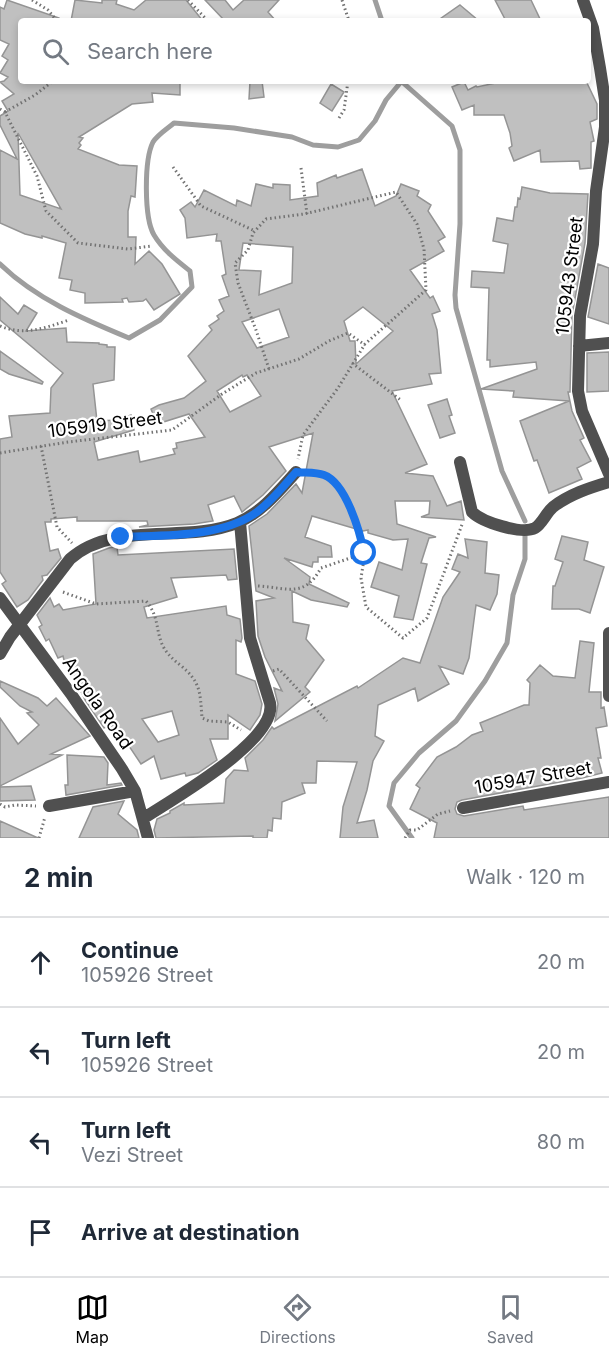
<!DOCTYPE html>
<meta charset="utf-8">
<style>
body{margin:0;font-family:Inter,sans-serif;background:#f6f6f7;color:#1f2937}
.stop{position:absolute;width:18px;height:18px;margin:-14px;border:4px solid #1a73e8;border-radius:50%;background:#fff}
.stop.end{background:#1a73e8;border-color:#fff;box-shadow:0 2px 6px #0008}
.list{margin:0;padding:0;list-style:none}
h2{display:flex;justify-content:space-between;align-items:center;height:78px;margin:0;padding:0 24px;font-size:26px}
h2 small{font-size:20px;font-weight:400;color:#747a83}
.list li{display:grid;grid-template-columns:39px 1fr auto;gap:18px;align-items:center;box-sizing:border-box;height:90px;padding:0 24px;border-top:2px solid #e0e1e3}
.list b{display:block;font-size:22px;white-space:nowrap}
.list p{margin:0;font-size:20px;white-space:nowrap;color:#747a83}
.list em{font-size:20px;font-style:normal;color:#747a83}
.icon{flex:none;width:33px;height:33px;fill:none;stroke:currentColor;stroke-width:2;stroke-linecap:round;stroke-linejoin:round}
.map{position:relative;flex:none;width:609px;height:838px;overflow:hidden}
.search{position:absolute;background:#fff;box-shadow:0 3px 9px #0003;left:18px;right:18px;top:18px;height:66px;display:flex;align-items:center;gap:15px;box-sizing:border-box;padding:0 21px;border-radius:6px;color:#747a83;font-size:22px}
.sheet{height:438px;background:#fff}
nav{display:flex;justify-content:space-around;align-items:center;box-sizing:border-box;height:84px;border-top:2px solid #e0e1e3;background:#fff;font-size:16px;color:#747a83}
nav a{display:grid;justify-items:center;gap:3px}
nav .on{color:#000}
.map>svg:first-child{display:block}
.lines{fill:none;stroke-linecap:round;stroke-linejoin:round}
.stream{stroke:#9e9e9e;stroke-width:5}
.building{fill:#c0c0c0;stroke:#949494;stroke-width:1.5;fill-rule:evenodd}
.path{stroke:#727272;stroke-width:3;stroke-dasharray:1.5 3;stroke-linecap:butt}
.minor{stroke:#505050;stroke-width:12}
.route{stroke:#1a73e8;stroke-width:8}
.labels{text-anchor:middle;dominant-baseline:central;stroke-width:4.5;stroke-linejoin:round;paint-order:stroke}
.street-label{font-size:18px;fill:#000;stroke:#fff}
</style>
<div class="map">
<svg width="609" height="838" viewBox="0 0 609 838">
<rect width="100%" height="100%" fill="#fff"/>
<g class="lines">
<path class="stream" d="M375,0L382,21
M401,81L452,126L460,150V224L455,295L456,308L502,471L525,521
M0,264C36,299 83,319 129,338L160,320L192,287L190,271C176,260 163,250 154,235C144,218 144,160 153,142C157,135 168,128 174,123L234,128L292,137L313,145L338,147L359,140L375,121L386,100L401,82
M412,838L389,806L394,783L419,753L456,721L485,681L507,643L513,595L525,559V535"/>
</g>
<path class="building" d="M7,0L59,18V21H21V81H180V95L152,93L153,102L132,104L79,137L83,138L79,143L81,145L78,149L119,165L137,166L135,197L131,196L128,211V237H136L135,264L149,251L162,264L180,294L154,310L146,299L143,301L129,302L127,298L122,299L123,302L85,303V293L70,290L72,280L59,278L66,243L42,236V238L25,234L0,223V150L17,159L0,125V116L8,111L2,101L14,94L0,82L4,81L8,77L0,73L8,60L2,56L9,44L0,40V7L4,9ZM18,133L61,209L20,195Z
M75,0L102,3V0H117L116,4L134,10L146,0H186L203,21H71Z
M205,0H225L233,10L244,0H279L268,12L276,21H223L224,20Z
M495,0H531L541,21H506Z
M460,5L479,21H437Z
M250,81H262L264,97L249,99Z
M505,81H586L597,104V119L590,122L594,141L591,142V168L580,169L579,161L541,162L540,150L514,161L509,148L512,146L510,133L504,115H474V105L462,110L452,87L464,82L468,90L476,86L477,87Z
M331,84L344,92L332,111L320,103Z
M362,169L375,206L396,196L401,184L419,191L417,196L431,205L428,211L445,237L438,241L444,251L410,270L430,298L433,296L440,311L432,314L437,330L441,373L429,374L432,384L392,391L427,464L405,473L433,476L447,506L461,501L464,520L421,517L429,514L430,501H395L397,524L436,537L429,538L421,563L427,564L413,620L394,617L399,596L371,587L379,562L402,570L408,539L393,540L368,533V530L363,531L312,516L305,537L331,546L332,557H318V562H313L312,567L284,558L310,577L309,584L349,603L347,607L311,600L292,591L293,622L309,625L306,639L324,660L305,687L310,692L275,721L278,704L274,688L282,691L265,657L258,636L256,601L274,598L256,591L249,526L267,514L296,484L302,493L313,433L269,447L286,471L263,495L242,512L234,496L208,505L213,521L194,524L139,527L148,525L147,521H77V517L51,519V522H45L50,551L58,549L61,558L47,575L42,576L43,580L28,600L17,607L2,584L6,581L0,572V439L12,437L9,416L50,413L51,388L63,373L0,320V297L18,314L24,305L37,313L26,331L66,328L67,342L99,343V344L107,345V347H115L114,380L93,384L97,421L117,420L131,415L134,430L94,442L98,460L138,451L140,462L175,454L173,449L177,448L176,443L205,437L189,414L157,424L151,409L159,405L184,398L206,381L188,356L212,330L209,326L219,319L217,316L224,311L219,300L229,296L222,276L226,274L221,241H216L217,234L187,238L185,218L180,210L191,202L195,207L204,190L236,206L237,200L251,206L256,184L273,188V184L290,185V200L318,196L317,183L336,175L337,178ZM243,243L293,247L292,283L259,295L261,271L239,270ZM363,307L393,331L356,364L355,341H350L344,321ZM279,309L289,337L257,348L242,322ZM242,375L243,377L247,375L261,396L230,412L217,391Z
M522,187L550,193L588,194L585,243L572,315L570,392H568L572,411L584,438L580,440L591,461L577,468L582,479L549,493L537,460L534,461L520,421L569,401L513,397L514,391L481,389L537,369L536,362L490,367V360H487L489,288L471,287L472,271L504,273L508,244L493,241L497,218L513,221L515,207H517L518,198L520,199Z
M598,264L609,268V324L588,317Z
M0,351L43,382L42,384L9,374L0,369Z
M609,352V391L587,392V353Z
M447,399L452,415L449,416L455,433L440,438L428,405Z
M562,536L588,542L584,560L604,567L590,613L579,609H552L553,586H555L563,562L555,559Z
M465,539L487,542L485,573L499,575L497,594L490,610L476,605L469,658L463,674L439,666L449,684L418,701L415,688L378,705L375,736L384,741L373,761L367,790L357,823L374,820L378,838H340L343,807L357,762L317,761L316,783H302L305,793L282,802L281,819L273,818L272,831L268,830L267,838H253V836L156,838L154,830L157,819L170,813V811L184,803V805L224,803L226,779L234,770L248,771L245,758L263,740L272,727L274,729L357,686L358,688L403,658L420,663L443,597L460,572L452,569L458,554L468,558Z
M128,544L117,547L118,555L234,549L237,579L228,580L226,575L171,578L177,597L144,607L147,618L226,606L227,615L240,619L242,638L241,642L236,640V674L255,681L262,704L260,715L250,730L228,715V739H210L217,760L198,773L186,776L185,773L161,779L154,756L141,764L115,725L104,728L85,700L75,679L72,662L65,664L63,656L58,658L49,639L46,641L39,627L42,625L37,615L50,598L54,607L59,604L63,610L96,604L93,554L109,548ZM172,711L179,735L158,742L142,719Z
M580,641L594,643L589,692H601V708L604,707L607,726L596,728L601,758H598L602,773L582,778L462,800L457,802L455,809L457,814L464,816L523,806L524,810L609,797V838H434L437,823L410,809L420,788L416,785L437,757L456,747L472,735L483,731L480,723L524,705H529L530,683L527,680L540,665L553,676L575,678Z
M0,681L38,698L47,706L56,698L90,736L51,754L62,755L0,786V718L18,744L39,725L27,713L32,712L20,706L0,687Z
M67,755L104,757L108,763L107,785L121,783L122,785L66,795L65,785H68Z
M31,786L35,800L0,801V787Z
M124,801L118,814L137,830L139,838H79L93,807Z
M0,821L38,838H0Z"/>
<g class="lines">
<path class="path" d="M32,0L48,10L57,21
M188,0L208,21
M342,0L349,21
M0,109L5,112L37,176L46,211L78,243L128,249L152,246
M5,112L35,95L53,81
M339,118L344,110L348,81
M173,167L201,206L255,231
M301,168L307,214
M0,326C24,336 45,328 69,320
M352,363L402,401
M269,369L256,330L238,283L235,263L248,250L253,233L266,219L304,214L396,192L417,224L424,249L426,290L365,344L338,388L303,435L298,459
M41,446L57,527L72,543
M0,453L68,442L172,430L222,394L256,373L299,359L329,341L348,333L365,345
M310,474L326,475L346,496L362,538L365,553L361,578L366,607L403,638L427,618L463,522
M258,586C289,588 304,598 321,568L365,553
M63,592L96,604L146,601C160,617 155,632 164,648C168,655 174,660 180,665C201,682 200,692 202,718L209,721L228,722L241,730
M273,671L279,669L327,721
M0,804L5,807L15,805L36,806
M39,838L45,817
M405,838L410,830H417L438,814L450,811"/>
<path class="minor" d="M583,0L593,28L600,68L605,100V127L596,191L593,244L580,316L578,391L582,411L609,474
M579,346L609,343
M460,462L472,512C482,522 522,535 535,528C542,524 546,513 553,507C570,494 589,488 609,482
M0,598L71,694L122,769L135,791L148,838
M609,633V696
M0,654L10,637L70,559C113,520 185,544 237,523C261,513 279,491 296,472
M49,806L135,791
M463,808L609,782
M144,818C171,800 278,740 270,703L250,638L240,522"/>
</g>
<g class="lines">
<path class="route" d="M121,537C162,535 222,538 257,512C272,501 284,486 296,472C304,473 316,472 324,475C346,483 360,532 364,553"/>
</g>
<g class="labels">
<g class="street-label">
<text transform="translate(569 276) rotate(-83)">105943 Street</text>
<text transform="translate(105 424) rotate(-7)">105919 Street</text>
<text transform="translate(98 703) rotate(55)">Angola Road</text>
<text transform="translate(533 777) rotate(-10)">105947 Street</text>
</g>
</g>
</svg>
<div class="stop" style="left:364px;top:553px"></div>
<div class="stop end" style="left:121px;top:537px"></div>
<div class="search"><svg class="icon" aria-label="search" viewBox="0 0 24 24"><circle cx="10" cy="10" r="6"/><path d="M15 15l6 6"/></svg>Search here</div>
</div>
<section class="sheet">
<h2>2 min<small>Walk · 120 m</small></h2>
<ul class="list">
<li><svg class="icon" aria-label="ahead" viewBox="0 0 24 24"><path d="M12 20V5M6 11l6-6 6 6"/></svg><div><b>Continue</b><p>105926 Street</p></div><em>20 m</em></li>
<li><svg class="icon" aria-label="left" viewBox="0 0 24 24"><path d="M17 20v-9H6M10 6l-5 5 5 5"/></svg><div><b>Turn left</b><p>105926 Street</p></div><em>20 m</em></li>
<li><svg class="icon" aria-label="left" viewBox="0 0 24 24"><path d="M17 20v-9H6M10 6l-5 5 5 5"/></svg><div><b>Turn left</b><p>Vezi Street</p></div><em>80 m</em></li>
<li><svg class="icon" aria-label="arrive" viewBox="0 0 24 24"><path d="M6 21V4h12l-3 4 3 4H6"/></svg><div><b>Arrive at destination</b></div></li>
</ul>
</section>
<nav>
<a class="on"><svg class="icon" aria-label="map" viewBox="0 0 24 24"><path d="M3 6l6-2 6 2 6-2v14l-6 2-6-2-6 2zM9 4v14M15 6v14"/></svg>Map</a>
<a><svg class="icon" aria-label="directions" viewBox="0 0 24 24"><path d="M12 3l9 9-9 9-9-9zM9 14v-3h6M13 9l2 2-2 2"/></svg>Directions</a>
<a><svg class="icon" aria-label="saved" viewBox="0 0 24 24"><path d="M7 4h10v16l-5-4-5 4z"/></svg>Saved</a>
</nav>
